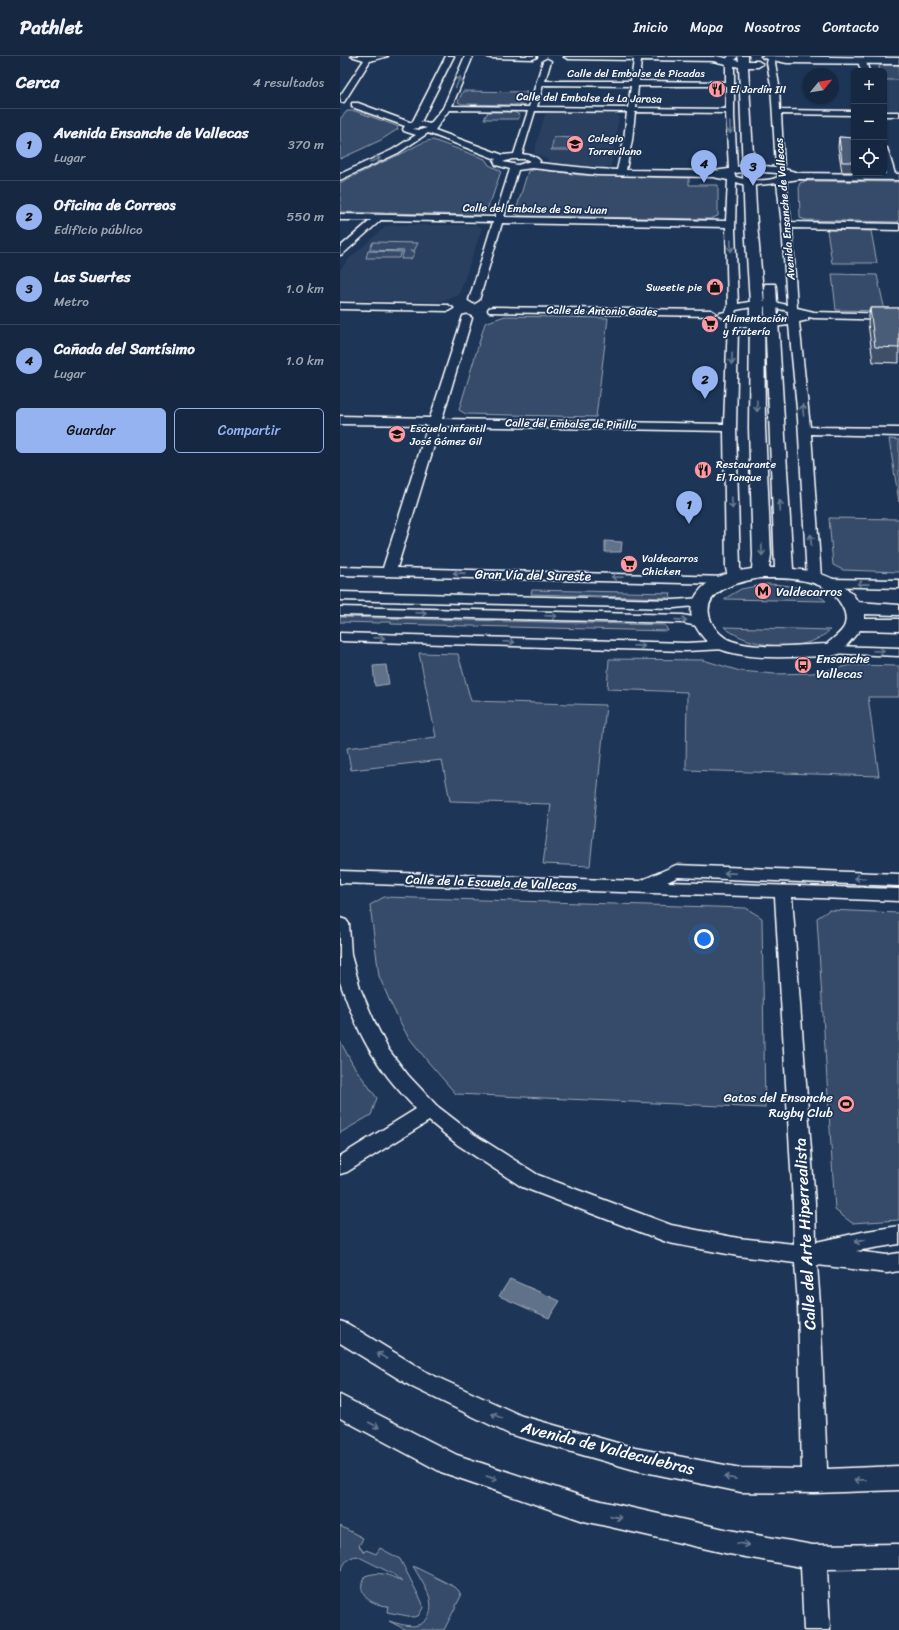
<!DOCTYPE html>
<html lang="es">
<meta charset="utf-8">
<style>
body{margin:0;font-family:Sriracha,sans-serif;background:#23344c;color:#f1f3f6}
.controls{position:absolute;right:12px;top:12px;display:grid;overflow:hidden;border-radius:6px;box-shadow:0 1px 3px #0004}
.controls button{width:36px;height:36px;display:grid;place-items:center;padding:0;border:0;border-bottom:1px solid #35445a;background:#162841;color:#f1f3f6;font:20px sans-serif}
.compass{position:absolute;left:463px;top:12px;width:36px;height:36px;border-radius:50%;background:#162841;box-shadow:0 1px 3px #0004;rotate:60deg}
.you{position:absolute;left:364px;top:883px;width:14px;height:14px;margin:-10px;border:3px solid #fff;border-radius:50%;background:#1a73e8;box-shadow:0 0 0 6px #1a73e833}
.badge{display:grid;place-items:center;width:26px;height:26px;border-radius:50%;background:#95b2f1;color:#111;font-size:13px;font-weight:700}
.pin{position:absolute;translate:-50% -33px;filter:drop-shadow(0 1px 2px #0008)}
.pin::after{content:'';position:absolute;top:21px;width:14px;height:12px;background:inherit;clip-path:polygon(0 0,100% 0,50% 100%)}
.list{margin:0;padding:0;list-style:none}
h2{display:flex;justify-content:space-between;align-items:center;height:52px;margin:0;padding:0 16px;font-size:17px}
h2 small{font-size:13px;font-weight:400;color:#9ea6b1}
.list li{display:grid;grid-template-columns:26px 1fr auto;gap:12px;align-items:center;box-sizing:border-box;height:72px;padding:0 16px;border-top:1px solid #35445a}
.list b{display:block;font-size:15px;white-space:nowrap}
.list p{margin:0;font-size:13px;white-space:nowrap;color:#9ea6b1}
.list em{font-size:13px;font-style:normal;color:#9ea6b1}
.actions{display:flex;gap:8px;padding:12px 16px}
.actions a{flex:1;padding:9px 0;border:1px solid #95b2f1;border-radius:6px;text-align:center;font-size:14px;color:#95b2f1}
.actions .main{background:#95b2f1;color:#111}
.icon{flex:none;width:22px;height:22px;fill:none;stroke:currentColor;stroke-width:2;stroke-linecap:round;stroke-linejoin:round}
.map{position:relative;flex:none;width:559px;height:1574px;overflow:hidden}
header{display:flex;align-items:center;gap:24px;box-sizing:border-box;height:56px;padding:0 20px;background:#162841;border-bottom:1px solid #35445a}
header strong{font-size:19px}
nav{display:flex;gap:22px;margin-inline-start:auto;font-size:14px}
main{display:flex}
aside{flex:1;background:#162841}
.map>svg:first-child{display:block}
.built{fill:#2a4161}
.green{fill:#364b69;stroke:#9aa5b4}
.water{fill:#617289;stroke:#a0aab8}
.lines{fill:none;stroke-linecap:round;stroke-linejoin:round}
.minor-casing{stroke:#fff;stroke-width:3}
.major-casing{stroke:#fff;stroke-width:3}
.minor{fill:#1d3557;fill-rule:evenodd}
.major{fill:#1d3557;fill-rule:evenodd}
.wall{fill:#405068;stroke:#fff}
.building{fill:#4a5d79;stroke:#fff}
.oneway{stroke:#6c7c92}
.labels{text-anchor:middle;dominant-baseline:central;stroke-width:3.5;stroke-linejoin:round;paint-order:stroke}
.far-street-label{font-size:11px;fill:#fff;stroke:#1d3557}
.far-poi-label{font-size:11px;fill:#fff;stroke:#1d3557;text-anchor:start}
.street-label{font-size:13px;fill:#fff;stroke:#1d3557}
.poi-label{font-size:13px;fill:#fff;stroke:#1d3557;text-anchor:start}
.near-street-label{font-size:16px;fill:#fff;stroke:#1d3557}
</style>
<header>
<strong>Pathlet</strong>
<nav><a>Inicio</a><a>Mapa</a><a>Nosotros</a><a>Contacto</a></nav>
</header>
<main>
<aside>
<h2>Cerca<small>4 resultados</small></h2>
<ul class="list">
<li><span class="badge">1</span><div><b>Avenida Ensanche de Vallecas</b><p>Lugar</p></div><em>370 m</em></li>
<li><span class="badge">2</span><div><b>Oficina de Correos</b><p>Edificio público</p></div><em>550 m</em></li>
<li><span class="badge">3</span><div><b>Las Suertes</b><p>Metro</p></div><em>1.0 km</em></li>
<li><span class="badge">4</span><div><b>Cañada del Santísimo</b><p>Lugar</p></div><em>1.0 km</em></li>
</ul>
<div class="actions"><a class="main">Guardar</a><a>Compartir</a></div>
</aside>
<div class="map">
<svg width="559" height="1574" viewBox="0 0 559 1574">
<rect width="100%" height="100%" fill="#1d3557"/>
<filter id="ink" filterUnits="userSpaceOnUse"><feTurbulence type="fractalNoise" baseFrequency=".025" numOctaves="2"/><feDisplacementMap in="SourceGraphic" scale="8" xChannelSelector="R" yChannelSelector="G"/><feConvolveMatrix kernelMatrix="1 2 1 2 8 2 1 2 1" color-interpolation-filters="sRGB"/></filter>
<g filter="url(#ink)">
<path class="built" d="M541,8H559V54L547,53L544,41V15H537L536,10Z
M211,57H272L279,60L271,110L263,112L209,106L207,103L194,97L205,58Z
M55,169H136L142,172L119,239L99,246L0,244V214L9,203L46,170Z"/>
<path class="green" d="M543,9H559V24H544V15H540L539,10Z
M123,35L187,36L183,47L175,49L122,48L118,46Z
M7,55H15L57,70L58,73L41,84L0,103V63Z
M148,56H174L180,59L178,63H144Z
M214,81L234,82L231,94H211Z
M93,84L145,103L149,109L161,115L152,142L145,157L139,159L0,156V127C21,116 43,106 65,96C75,91 82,85 93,84Z
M197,113L240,119L349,122V129H378V160L370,163L182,160L175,158L188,115Z
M466,125L559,126V166L466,164L460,162L459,129L460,127Z
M487,174L531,175L537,207H492Z
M33,186L78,187L74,195H70L75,196L71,203H61L64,195L29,194Z
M28,195L62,196L59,202H26Z
M492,218L537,219L545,255L496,254Z
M165,260L268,262L256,361L126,358L119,354L145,267Z
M549,383L559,384V446Z
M489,462L559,463V516L503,514L493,509Z
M427,528C449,529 469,531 486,545L384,543L401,533Z
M192,534L331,537L330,542L191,538Z
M0,561L325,569L328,575L51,568V566H41L40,567L0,566Z
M384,571L490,574C465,599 409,592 384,571Z
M79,597L118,598L131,645L266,649L250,810L203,808L211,748L110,745L102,704L11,714L7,692L96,681Z
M269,603L363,604L400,615L435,618L473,617L512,609L559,610V641H528L539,720L346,714L347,636L267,633Z
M44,841L406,852L422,862L425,1052L116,1038L89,1007L67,979L51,948L39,920L30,849Z
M489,854L559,857V1164L512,1167L495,1154L477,862Z
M0,985L13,1009L37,1042L31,1059L0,1077Z
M0,1470L23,1482L19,1490L24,1496L26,1494L36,1498L40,1492L60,1503L82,1546L83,1552L78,1560L73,1561L47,1556L48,1550C32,1549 14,1539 25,1520C39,1515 49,1518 62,1526L53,1518L17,1500C7,1501 4,1508 0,1516Z
M73,1510L115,1531L119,1535L121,1540L104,1574H66L49,1565C56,1567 65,1570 73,1570C91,1568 94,1551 88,1537C84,1528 78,1519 73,1510Z"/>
<path class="water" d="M265,485L282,486L281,496H265Z
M46,609L49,628L35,630L33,610Z
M170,1223L220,1245L209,1262L159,1240Z"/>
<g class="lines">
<defs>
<path id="minor" d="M11,0H48L30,5L4,46H1L0,40L24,4Z
M106,0H114L81,66L90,68L103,52L125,0H133L112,50L189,51L203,5L207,3L211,5L205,25H291L294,4L228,3L224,1H379V5L301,4L299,25L386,26V8L389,5L387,2L389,0H398L395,3L397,6L394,9V60L397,111L409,109L436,111L431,29L427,7L428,3L426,0H434L436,3L435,7L439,29L440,54L514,55V59L441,58L444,113L459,117L546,118L544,110V92H547L555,118H559V124L459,123L446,125L451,166L559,168V174L452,172L457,252L474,256L559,258V264L474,262L468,261V264L459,266L470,371L559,372V380L471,378L481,522L479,525L474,526L469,525L467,522L458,363L449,269L417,273L398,270L396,372L400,512L402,521L400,524H392L390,527L385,528L0,519V511L43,512L88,369L0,368V360L90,362L123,260L127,259L132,262L102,363L384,368L388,265L379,259L380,257L385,256L388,251L386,171L162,167L139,244L134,247L129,244L153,166L41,164L3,198L0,199V191L31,164H0V158L155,161L170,113L156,109L154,105L156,103L88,77L58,97L0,124V118L52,94L76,79L64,75L63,73L65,70L12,51V47H18L72,67ZM203,29L291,30L288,52L197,51ZM298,30H386V53L296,52ZM109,54L188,55L174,98L163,99L95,74ZM195,55L287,56L284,84L277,114L257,113L199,107L200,105C196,100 189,99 182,98ZM295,56L386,57L389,113L373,115L286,114L292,84ZM82,71L87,72L80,74L73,73ZM172,103H187L190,105L178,109L163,106ZM192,112L257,119L373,121L388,124L386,165L164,161L178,114ZM409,115L437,117L439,120C431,127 406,124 396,121L394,118L396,117ZM396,126L409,130L437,127L442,169L447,249C428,244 417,244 398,248L395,174ZM417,250L431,251L448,255V263C430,266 410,271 394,260L396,254ZM100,370L384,375L386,512L388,521L57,512Z
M146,0H196L197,1L193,3L150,2Z
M519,3H525L529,15H521L518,5Z
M544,56H559V60H544Z
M0,247L108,249L113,252L108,255L0,253Z
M153,251L371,254L376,257L371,260L149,256L148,254L149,252Z
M488,523L559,524V532L483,530L481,527L483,524Z
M0,536L334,544L361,542L366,543L368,546L366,549L334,552L0,544Z
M0,551L343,559L367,564L369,567L367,570L362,571L343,567L0,559Z
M0,577L346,587L385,585L390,586L392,589L390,592L385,593L346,595L0,585Z
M492,590L559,592V600L487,597L485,594L487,591Z
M336,809L559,818V830L338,821L327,826L559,833V845L452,841L475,1147L476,1186L527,1175L559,1170V1188L516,1195L547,1199L559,1197V1215L547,1217L477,1209L480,1248L487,1413L559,1410V1434L475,1437L401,1436L295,1414L169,1378L72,1331L0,1287V1265L8,1268L88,1317L182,1360L295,1392L401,1412L462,1413L458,1248L455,1207L398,1200L329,1187L182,1131L118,1089L89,1065L7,1116L0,1118V1100L76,1053C61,1037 46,1021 34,1001C20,980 11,956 2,932L0,926V862L6,864L9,868L11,899L20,932L36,969L48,993L68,1019L97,1050L132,1077L198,1119L331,1169L398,1182L454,1188L453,1147L435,841L0,827V815L300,825Z
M0,1339L117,1399L244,1441L389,1474L473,1489L559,1488V1512L487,1513L490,1574H464L461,1511L389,1498L244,1465L101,1416L0,1362Z"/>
<path id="major" d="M376,0L399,5L398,0H408V5H418L423,8L418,11H408L417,168L424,247L425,372L431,499L429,512H435L424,231L425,228H435L436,231L453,513C478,515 504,522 518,546L559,549V559L524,558V563H559V575L520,574L499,598L492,600C457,600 410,606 377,592C368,588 361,580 356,571C344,553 356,533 374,523C385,517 399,515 412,513L413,499L409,372L410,247L405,168L399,11L373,5L371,3ZM420,522C449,522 487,521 502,550C506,557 507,564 504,571C500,578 492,583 487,588C460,589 417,594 392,585C383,582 375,574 371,565C358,534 400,526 420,522Z
M421,0L559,2V8L447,7L423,2Z"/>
</defs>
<use href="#minor" class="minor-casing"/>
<use href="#major" class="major-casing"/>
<use href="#minor" class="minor"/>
<use href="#major" class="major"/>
</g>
<path class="wall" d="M499,81L514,82V116H502L498,91Z
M530,252H559V307L533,306L528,267Z"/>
<path class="building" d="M499,81L514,82V106H502Z
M530,252H559V292L535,291Z"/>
<defs><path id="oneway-shaft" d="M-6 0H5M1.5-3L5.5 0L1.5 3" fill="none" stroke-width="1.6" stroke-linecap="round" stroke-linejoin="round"/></defs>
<g class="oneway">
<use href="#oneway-shaft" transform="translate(118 26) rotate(-67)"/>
<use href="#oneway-shaft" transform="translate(390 72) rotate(88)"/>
<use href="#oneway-shaft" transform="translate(35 104) rotate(-24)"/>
<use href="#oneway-shaft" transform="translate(391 190) rotate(88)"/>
<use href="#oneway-shaft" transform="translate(392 303) rotate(91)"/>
<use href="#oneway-shaft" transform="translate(417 350) rotate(89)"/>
<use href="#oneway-shaft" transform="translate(463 354) rotate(-96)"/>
<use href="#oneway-shaft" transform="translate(392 447) rotate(88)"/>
<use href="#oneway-shaft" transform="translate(440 450) rotate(-93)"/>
<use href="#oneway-shaft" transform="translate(471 484) rotate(-93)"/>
<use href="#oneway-shaft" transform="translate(422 494) rotate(88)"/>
<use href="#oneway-shaft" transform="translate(119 517) rotate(-179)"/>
<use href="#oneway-shaft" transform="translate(277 521) rotate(-179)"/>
<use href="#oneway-shaft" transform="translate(523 528) rotate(-179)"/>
<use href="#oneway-shaft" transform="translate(81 557) rotate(2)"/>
<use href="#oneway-shaft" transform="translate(211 560) rotate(2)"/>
<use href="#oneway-shaft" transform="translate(341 564) rotate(4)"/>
<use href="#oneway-shaft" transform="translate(39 582) rotate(2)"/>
<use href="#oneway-shaft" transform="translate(169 586) rotate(2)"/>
<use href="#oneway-shaft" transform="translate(299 590) rotate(2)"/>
<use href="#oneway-shaft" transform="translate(539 595) rotate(2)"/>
<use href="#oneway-shaft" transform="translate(390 817) rotate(-178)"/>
<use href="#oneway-shaft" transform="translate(520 822) rotate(-178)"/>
<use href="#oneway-shaft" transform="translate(520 1185) rotate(167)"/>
<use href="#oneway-shaft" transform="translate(42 1300) rotate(-148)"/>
<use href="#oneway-shaft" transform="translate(157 1360) rotate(-155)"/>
<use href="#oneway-shaft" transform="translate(34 1369) rotate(27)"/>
<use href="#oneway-shaft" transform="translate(152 1422) rotate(19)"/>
<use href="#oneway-shaft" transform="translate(390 1422) rotate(-169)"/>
<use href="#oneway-shaft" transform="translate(520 1424) rotate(178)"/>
<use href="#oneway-shaft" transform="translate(276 1461) rotate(13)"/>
<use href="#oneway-shaft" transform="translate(403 1488) rotate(10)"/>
</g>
</g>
<defs>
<symbol id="restaurant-disc" viewBox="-11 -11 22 22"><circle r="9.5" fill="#ff9aa2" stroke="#1d3557"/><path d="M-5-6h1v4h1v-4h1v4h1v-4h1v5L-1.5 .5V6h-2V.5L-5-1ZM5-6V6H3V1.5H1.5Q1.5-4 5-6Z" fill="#111"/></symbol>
<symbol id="school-disc" viewBox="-11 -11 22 22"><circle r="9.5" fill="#ff9aa2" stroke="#1d3557"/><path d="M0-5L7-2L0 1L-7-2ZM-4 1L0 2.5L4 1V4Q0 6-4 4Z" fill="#111"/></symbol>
<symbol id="shop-disc" viewBox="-11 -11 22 22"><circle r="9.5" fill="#ff9aa2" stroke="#1d3557"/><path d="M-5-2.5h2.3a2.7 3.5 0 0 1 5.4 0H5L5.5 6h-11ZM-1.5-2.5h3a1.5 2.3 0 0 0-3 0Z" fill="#111"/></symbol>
<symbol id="supermarket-disc" viewBox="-11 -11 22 22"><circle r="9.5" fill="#ff9aa2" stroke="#1d3557"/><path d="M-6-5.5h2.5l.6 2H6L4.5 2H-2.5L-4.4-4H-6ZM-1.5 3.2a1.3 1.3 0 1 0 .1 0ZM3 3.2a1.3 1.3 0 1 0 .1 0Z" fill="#111"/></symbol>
<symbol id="metro-disc" viewBox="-11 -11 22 22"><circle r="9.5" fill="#ff9aa2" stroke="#1d3557"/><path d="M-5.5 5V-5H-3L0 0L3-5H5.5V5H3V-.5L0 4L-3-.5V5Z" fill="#111"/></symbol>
<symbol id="bus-disc" viewBox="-11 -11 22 22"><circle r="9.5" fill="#ff9aa2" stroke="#1d3557"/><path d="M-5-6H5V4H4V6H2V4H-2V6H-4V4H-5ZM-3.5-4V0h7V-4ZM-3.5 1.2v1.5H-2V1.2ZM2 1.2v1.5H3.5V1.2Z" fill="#111"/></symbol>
<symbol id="stadium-disc" viewBox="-11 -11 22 22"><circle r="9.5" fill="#ff9aa2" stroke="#1d3557"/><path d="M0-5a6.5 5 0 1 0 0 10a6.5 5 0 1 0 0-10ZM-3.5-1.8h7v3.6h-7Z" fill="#111"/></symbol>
</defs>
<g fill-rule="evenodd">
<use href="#restaurant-disc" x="367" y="23" width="20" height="20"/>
<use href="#school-disc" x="225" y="78" width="20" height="20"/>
<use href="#shop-disc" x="365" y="221" width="20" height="20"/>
<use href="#supermarket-disc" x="360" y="258" width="20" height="20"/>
<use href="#school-disc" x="47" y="368" width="20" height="20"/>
<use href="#restaurant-disc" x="353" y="404" width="20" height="20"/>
<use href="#supermarket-disc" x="279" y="498" width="20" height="20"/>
<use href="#metro-disc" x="413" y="525" width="20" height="20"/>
<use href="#bus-disc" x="453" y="599" width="20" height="20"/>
<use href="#stadium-disc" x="496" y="1038" width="20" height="20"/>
</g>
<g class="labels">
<g class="far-street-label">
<text x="296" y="17">Calle del Embalse de Picadas</text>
<text transform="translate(249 42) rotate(1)">Calle del Embalse de La Jarosa</text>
<text transform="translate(195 153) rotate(1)">Calle del Embalse de San Juan</text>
<text transform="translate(445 153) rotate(-95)">Avenida Ensanche de Vallecas</text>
<text transform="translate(262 255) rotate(1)">Calle de Antonio Gades</text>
<text transform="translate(231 368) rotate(1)">Calle del Embalse de Pinilla</text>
</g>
<g class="far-poi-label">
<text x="390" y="33">El Jardín III</text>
<text x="248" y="82">Colegio<tspan x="248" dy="13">Torrevilano</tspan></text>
<text x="362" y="231" text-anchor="end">Sweetie pie</text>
<text x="383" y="262">Alimentación<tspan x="383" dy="13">y frutería</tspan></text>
<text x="70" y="372">Escuela infantil<tspan x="70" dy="13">José Gómez Gil</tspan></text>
<text x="376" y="408">Restaurante<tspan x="376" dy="13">El Tanque</tspan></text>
<text x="302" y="502">Valdecarros<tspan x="302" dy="13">Chicken</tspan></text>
</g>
<g class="street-label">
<text transform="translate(193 519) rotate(1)">Gran Vía del Sureste</text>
<text transform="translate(151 826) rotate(2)">Calle de la Escuela de Vallecas</text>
</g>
<g class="poi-label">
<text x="436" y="535">Valdecarros</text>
<text x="476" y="602">Ensanche<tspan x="476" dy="15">Vallecas</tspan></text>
<text x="493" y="1041" text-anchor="end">Gatos del Ensanche<tspan x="493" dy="15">Rugby Club</tspan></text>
</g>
<g class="near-street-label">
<text transform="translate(465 1178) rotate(-93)">Calle del Arte Hiperrealista</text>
<text transform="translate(268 1392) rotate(14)">Avenida de Valdeculebras</text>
</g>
</g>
</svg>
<div class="controls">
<button>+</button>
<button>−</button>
<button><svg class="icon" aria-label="locate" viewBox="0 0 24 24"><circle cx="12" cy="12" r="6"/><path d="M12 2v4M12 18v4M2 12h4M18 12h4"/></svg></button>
</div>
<svg class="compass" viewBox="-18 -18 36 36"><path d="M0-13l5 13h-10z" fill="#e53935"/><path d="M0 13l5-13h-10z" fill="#9ea6b1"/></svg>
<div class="you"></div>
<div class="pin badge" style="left:349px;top:468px">1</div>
<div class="pin badge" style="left:365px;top:343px">2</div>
<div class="pin badge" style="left:413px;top:130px">3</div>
<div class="pin badge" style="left:364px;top:127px">4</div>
</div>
</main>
